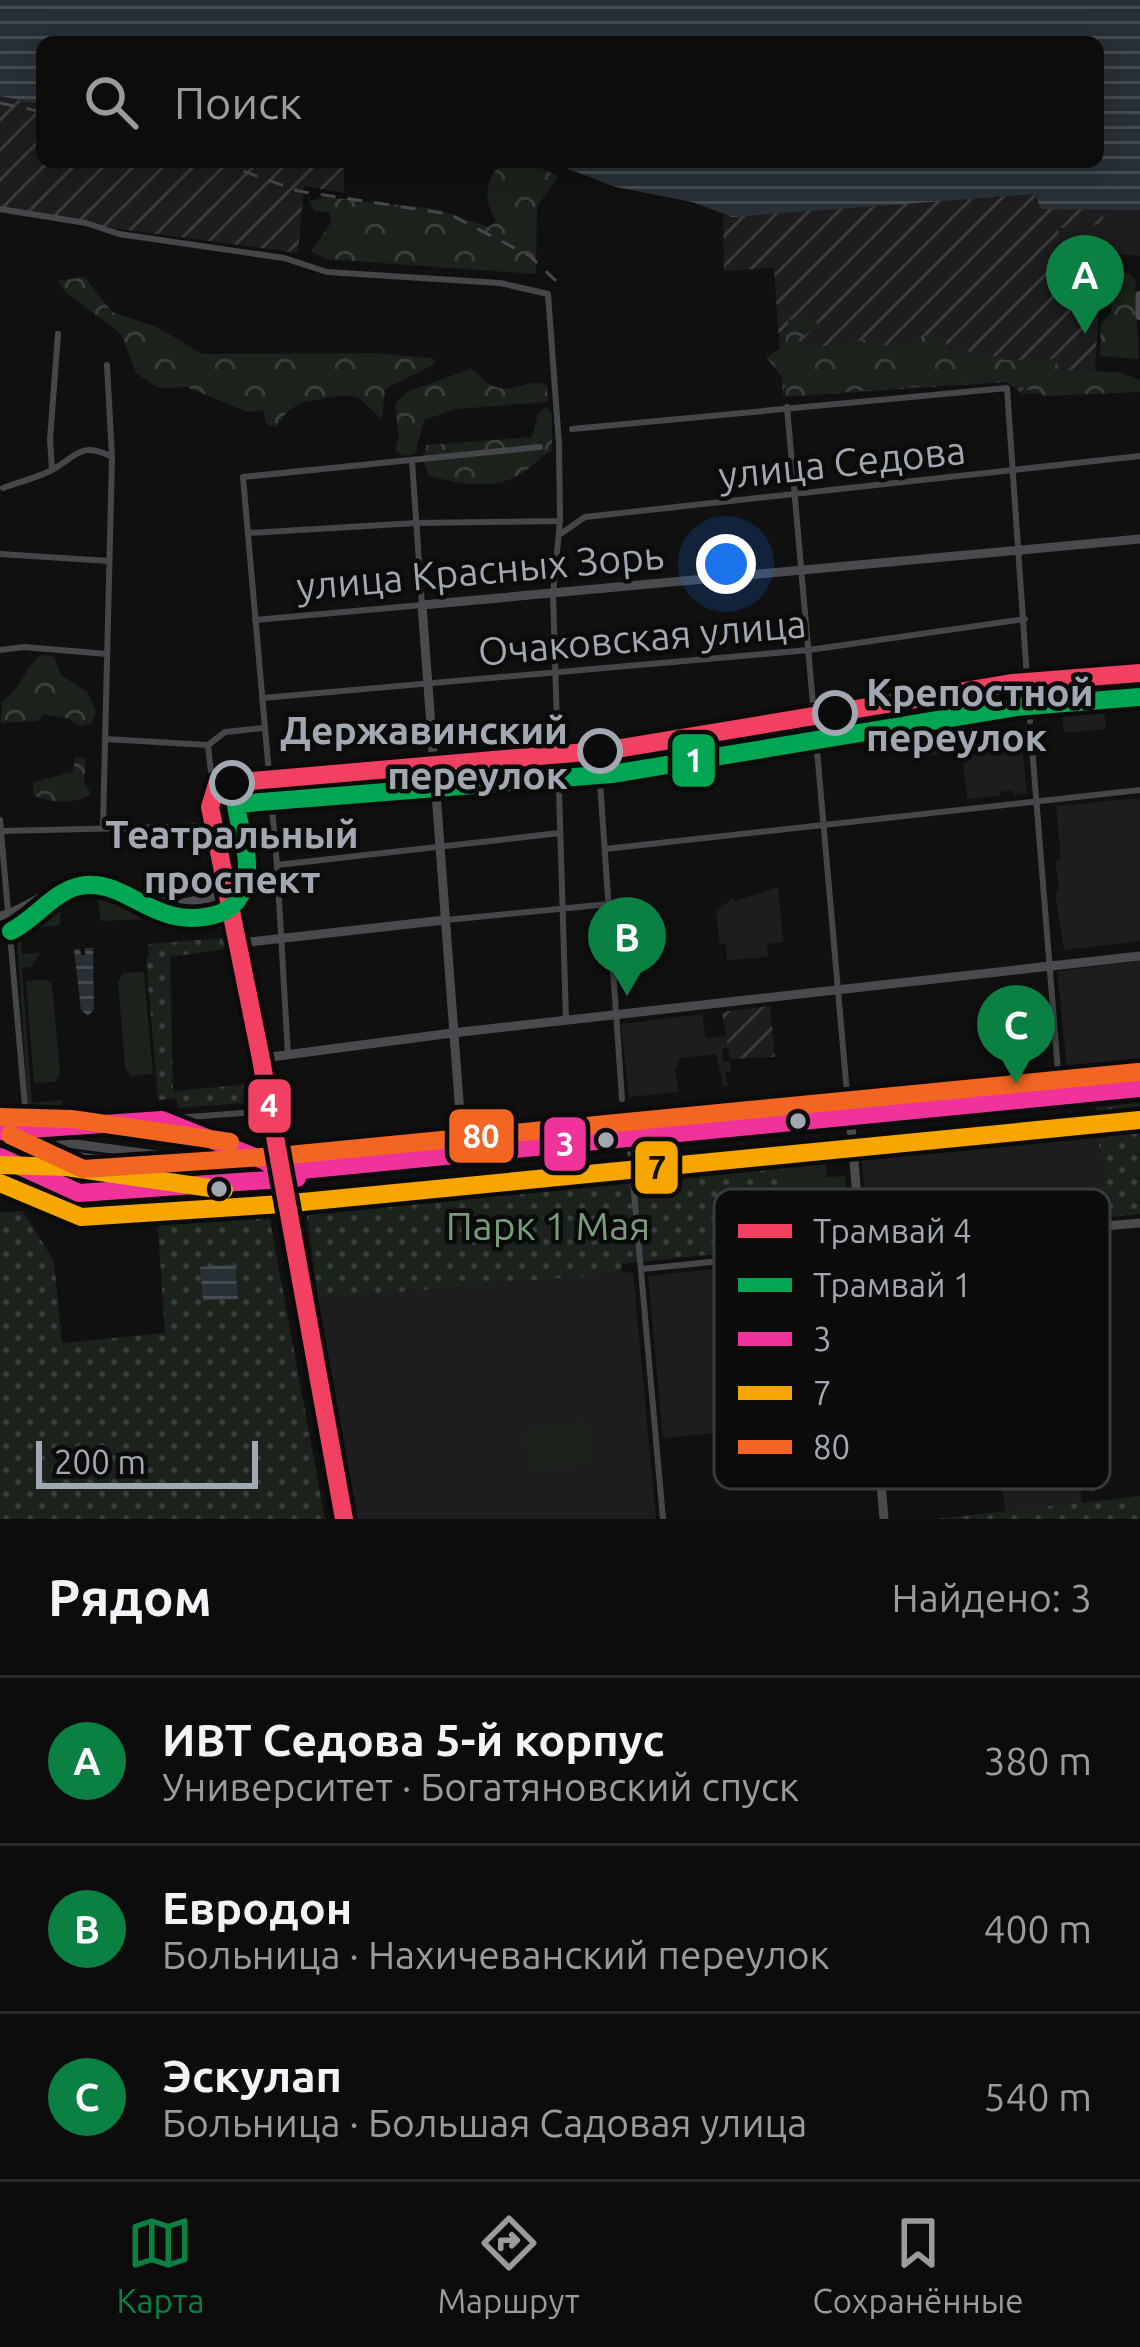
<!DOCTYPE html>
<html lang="ru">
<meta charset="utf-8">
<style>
body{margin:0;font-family:Ubuntu,sans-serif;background:#151516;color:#f1f3f6}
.scale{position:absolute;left:36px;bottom:30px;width:222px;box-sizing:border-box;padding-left:12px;border:6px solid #a2a8b1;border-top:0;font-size:33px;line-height:42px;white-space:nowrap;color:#a2a8b1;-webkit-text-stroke:9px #0b0b0c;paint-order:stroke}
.you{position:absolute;left:726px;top:564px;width:42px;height:42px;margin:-30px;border:9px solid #fff;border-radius:50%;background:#1a73e8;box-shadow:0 0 0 18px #1a73e833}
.badge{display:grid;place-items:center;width:78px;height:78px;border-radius:50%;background:#0b8043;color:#fff;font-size:39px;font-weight:700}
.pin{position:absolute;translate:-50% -99px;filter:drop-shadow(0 3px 6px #0008)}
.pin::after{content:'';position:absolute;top:63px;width:42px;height:36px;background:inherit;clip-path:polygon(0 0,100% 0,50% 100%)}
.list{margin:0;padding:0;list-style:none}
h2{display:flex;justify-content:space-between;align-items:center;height:156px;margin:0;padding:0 48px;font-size:51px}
h2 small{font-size:39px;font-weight:400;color:#9a9b9d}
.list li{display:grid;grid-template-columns:78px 1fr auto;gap:36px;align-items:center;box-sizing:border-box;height:168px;padding:0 48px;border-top:3px solid #2c2c2e}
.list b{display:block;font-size:45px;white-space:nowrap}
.list p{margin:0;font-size:39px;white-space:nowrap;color:#9a9b9d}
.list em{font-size:39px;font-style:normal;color:#9a9b9d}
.icon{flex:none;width:66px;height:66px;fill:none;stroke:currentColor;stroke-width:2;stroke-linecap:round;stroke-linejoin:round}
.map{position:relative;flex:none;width:1140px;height:1519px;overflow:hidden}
.search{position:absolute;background:#0c0c0d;box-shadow:0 6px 30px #0003;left:36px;right:36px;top:36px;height:132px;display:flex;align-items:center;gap:30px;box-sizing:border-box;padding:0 42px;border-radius:18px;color:#9a9b9d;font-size:45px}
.sheet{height:660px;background:#0c0c0d}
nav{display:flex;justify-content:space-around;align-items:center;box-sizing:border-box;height:168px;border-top:3px solid #2c2c2e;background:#0c0c0d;font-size:33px;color:#9a9b9d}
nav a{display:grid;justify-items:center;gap:6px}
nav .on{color:#0b8043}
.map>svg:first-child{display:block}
.built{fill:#1d1d1f}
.industrial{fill:url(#industrial-furrows)}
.green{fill:#1b211b}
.forest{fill:url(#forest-crowns)}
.park{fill:url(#park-dots)}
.water{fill:url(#water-rules)}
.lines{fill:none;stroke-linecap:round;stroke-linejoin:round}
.street{stroke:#454649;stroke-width:6}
.secondary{stroke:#494a4d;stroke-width:9}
.tram{stroke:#454749;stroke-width:3}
.rail{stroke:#454749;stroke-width:3;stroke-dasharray:15 12;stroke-linecap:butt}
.bus-1-casing{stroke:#0b0b0c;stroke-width:27}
.bus-2-casing{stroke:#0b0b0c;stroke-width:27}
.bus-3-casing{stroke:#0b0b0c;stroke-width:27}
.bus-1{stroke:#ef339a;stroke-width:18}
.bus-2{stroke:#f7a600;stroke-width:18}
.bus-3{stroke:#f26522;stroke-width:18}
.tram-1-casing{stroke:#0b0b0c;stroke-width:27}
.tram-2-casing{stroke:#0b0b0c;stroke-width:27}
.tram-1{stroke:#f24062;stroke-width:18}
.tram-2{stroke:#00a651;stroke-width:18}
.stop-dot{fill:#0b0b0c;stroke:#a2a8b1;stroke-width:6}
.bus-dot{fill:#a2a8b1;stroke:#0b0b0c;stroke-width:4.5}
.labels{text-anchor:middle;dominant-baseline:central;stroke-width:9;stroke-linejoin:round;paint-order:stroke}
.street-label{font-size:39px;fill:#a2a8b1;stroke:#0b0b0c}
.stop-label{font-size:39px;font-weight:bold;fill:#a2a8b1;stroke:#0b0b0c;text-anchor:start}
.park-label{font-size:39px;fill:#7a9b7a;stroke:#0b0b0c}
.key{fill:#0b0b0c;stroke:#383a3e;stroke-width:3}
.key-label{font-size:33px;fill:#a2a8b1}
.line-badge{stroke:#0b0b0c;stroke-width:4.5}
.badge-label{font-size:33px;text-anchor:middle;font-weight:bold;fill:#fff}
.pale-badge-label{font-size:33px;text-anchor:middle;font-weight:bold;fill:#111}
</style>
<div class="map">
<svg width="1140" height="1519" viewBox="0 0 1140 1519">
<defs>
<pattern id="industrial-furrows" width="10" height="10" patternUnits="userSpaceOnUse" patternTransform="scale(3)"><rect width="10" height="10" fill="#1d1d1f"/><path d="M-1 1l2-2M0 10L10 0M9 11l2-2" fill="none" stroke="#3b3b3d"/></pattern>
<pattern id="forest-crowns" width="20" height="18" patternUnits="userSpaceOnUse" patternTransform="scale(3)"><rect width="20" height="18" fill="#1b211b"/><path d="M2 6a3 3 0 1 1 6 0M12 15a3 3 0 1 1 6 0" fill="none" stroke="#393e3a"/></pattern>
<pattern id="park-dots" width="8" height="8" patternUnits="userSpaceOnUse" patternTransform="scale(3)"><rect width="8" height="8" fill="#1b211b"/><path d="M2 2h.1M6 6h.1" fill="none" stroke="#393e3a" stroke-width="1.8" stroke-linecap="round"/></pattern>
<pattern id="water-rules" width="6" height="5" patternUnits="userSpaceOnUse" patternTransform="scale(3)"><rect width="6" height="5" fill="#283035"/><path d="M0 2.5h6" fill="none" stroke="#444b50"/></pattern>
</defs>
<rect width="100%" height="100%" fill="#101011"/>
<path class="built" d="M1103,207L1140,210V256L1102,253L1058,235V227L1102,224Z
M1103,690L1106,729L1064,733L1060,695Z
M1005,731L1006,739L1021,737L1027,793L1014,795L1013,790L1000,792V796L967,799L962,752L917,757L915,737Z
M1140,798V941L1064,950L1055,894L1059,887L1055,861L1061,860L1056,806Z
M778,887L783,942L767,944L768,957L727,960L726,945L720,944L716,912L732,898L734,901Z
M1140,961V1083L1067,1088L1064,1080L1068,1079L1057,971Z
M702,1014L706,1038L725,1036L729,1048L722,1049L723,1062H730L731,1071H725L728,1086L723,1087L716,1054L681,1058L675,1069L679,1092L629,1097L621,1024Z
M1096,1114L1106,1208H1110L1111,1217L868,1239L860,1137Z
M743,1266L753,1370L799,1367L805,1425L663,1438L648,1276Z
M633,1272L656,1519H357L318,1299Z
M1032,1388L1038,1398H1055L1058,1420L1073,1419L1082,1503L1005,1512L991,1392Z"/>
<path class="industrial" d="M0,96L42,105V162H344V193L304,186L298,253L0,213Z
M1035,194L1041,209L1103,207V224L1058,228L1059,235L1102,251L1094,388L1023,394L1006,382L783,397L774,268L724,271L723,215Z
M770,1006L775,1057L730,1059L722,1012Z"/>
<path class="green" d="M125,899L203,917L101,921L98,901Z
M61,904L60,925L20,930L22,954L40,953L31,967L22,968L32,1103L62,1100L63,1108L28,1110L16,924L42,906Z
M144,972L153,1074L131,1076L125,1068L118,983L123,973Z
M46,979L52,984L60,1073L55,1082L34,1083L26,981Z
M824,1143L827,1177L845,1176L848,1210L841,1211L842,1225L791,1230L781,1147Z
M588,1420L594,1464L529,1473L523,1429Z"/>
<path class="forest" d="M527,162L558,176L537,207L536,274L325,259L311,251L331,223L329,212L314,211L309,201L325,197L437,209L488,227L496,222C484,198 483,182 503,162Z
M1114,273H1129L1136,281C1133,309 1140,332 1138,359L1100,356L1101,323L1111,314Z
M85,277L112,312L157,327L202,354L374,353L433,358L435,364L385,389L382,420L358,397L344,395L300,403L287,412L277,427L266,424L263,410L247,412L187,387L158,388L136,373L121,334L64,291L58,281Z
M803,317L821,325L798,339L805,349L869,339L891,348L930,334L945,338L947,351L968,347L970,357L989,354L1004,360L1055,359L1060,370L1119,372L1140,380V392L1046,396L1003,381L787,396L783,378L766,357L785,346L788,320Z
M471,369C480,374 487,385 496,387C515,394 528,377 547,385L548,402L456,409L424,420L415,454L404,456L395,451L399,436L395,404L408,391Z
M547,407L552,415V451C540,457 533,466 522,473C492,492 460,483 429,476L422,458L427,445L532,437L538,413Z
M41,655L54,656L61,675L88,693L96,712L92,723L80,726L69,719L44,714L37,721L1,723L2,701C22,690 24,667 41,655Z
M75,757L86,758L84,781L91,794C75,805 50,803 33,795V782L73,772Z"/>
<path class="park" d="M223,938L225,949L170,957L173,1091L252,1084L256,1102L178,1108L176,1098L158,1100L146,958L149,957L148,944Z
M1140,1103V1214L1111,1217L1110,1209L1106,1208L1095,1107Z
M781,1147L793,1246L621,1264L622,1273L318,1299L306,1209L318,1194Z
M265,1193L325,1519H0V1212L23,1211L54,1261L62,1343L165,1333L158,1228L172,1215L176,1197Z
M1140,1496V1519H937Z"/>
<path class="water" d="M0,0H1140V210L1041,209L1035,194L732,217L692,202L616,187L550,162H1098V42H42V105L0,96Z
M85,948H93L94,1009L88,1016L81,1010L74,949H80L81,955H85Z
M235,1264L238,1299L203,1301L200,1267Z"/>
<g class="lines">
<path class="street" d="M0,209L86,223L119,234L284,258L327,272L500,283L548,294L559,444L560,521L553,594L566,1020
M787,407L849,1116
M572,429L1007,388L1030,721
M52,470L50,439L58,334
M3,488C19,482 36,478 50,471C76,458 79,440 112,457
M248,533L416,523L560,521
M559,535L585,517L1140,456
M0,554L109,561
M255,620L422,605L412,461
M0,650L24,647L107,654
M262,698L809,650L1025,619
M1031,734L1060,1096
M105,739L208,745L225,732L264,728
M208,745L211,772L218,785
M598,753L622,1099
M0,820L27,1129
M103,826L112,457L107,365
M1,831L216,826
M605,849L1140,790
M277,865L560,833
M446,920L609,904
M288,1055L277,865L243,477L540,447
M167,1122L265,1161L274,1170
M0,1131L269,1111
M630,1147L663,1519
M4,1158L79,1193L258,1181
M1071,1229L1093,1488
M642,1269L859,1247
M766,1327L963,1313"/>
<path class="secondary" d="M1140,295V316
M208,899L235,917
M184,903L217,896L228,882
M0,916C22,912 38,895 60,889C100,879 213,904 238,938
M241,943L445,920
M263,1058L452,1033L1140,956
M264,1084L302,1318L342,1519
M851,1126L884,1519
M0,1141L68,1143L281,1172L1140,1088
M0,1154L71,1156L280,1180L1140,1096
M463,1155L422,605L1140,539
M860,1247L1140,1223
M350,1519L262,1039L212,806L218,785L598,753L1014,686L1140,675"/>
<path class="tram" d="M198,895L221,903L240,930"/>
<path class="rail" d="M0,103L42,112
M218,162L298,191L449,214L530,256L556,281"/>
<defs>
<path id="bus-1" d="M0,1131L162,1120L265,1161L281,1172L1140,1088
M0,1157L79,1193L297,1178"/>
<path id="bus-2" d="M0,1165L66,1167L224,1190
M0,1183L81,1217L282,1204L1140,1120"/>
<path id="bus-3" d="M1,1117L71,1119L230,1142
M10,1135L83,1169L278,1156L1138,1072"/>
</defs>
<use href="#bus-1" class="bus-1-casing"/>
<use href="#bus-2" class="bus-2-casing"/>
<use href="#bus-3" class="bus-3-casing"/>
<use href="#bus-1" class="bus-1"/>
<use href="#bus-2" class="bus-2"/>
<use href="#bus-3" class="bus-3"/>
<defs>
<path id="tram-1" d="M344,1519L261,1059L210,807L217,784L610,750L1013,683L1140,673"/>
<path id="tram-2" d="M11,931C34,920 54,891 80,886C128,876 154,935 221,913C239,906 247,886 247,868C248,846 238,826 236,804L612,774L1016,707L1140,697"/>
</defs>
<use href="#tram-1" class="tram-1-casing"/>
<use href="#tram-2" class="tram-2-casing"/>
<use href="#tram-1" class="tram-1"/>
<use href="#tram-2" class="tram-2"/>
</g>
<g class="stop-dot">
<circle cx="835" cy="713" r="20"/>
<circle cx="600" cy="751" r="20"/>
<circle cx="232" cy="783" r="20"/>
</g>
<g class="bus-dot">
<circle cx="798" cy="1121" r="10"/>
<circle cx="606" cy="1140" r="10"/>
<circle cx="219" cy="1189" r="10"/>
</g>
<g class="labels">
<g class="street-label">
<text transform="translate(842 462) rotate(-6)">улица Седова</text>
<text transform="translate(480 570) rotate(-5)">улица Красных Зорь</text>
<text transform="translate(642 637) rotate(-5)">Очаковская улица</text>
</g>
<g class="stop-label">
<text x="866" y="691">Крепостной<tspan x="866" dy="45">переулок</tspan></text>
<text x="568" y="729" text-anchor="end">Державинский<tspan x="568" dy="45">переулок</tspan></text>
<text x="232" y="833" text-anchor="middle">Театральный<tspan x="232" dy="45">проспект</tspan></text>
</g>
<g class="park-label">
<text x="548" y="1225">Парк 1 Мая</text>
</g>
</g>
<rect x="714" y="1189" width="396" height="300" rx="18" class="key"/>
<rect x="738" y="1224" width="54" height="14" fill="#f24062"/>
<rect x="738" y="1278" width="54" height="14" fill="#00a651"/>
<rect x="738" y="1332" width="54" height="14" fill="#ef339a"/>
<rect x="738" y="1386" width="54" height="14" fill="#f7a600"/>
<rect x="738" y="1440" width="54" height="14" fill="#f26522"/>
<g class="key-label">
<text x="813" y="1243">Трамвай 4</text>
<text x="813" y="1297">Трамвай 1</text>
<text x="813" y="1351">3</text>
<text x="813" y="1405">7</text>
<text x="813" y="1459">80</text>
</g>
<g class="line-badge">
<rect x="670" y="732" width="47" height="57" rx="12" fill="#00a651"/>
<rect x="246" y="1077" width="47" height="58" rx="12" fill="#f24062"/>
<rect x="447" y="1107" width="69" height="58" rx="12" fill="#f26522"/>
<rect x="542" y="1115" width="46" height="58" rx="12" fill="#ef339a"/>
<rect x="633" y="1139" width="47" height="57" rx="12" fill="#f7a600"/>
</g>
<g class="badge-label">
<text x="694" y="772">1</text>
<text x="269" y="1117">4</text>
<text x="481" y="1148">80</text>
<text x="565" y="1156">3</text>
</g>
<g class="pale-badge-label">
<text x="657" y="1179">7</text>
</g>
</svg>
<div class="scale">200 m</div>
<div class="you"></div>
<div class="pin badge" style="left:1085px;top:334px">A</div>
<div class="pin badge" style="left:627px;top:996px">B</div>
<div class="pin badge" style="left:1016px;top:1084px">C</div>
<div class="search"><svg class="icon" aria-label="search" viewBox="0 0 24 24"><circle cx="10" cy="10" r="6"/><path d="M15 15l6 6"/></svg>Поиск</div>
</div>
<section class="sheet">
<h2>Рядом<small>Найдено: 3</small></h2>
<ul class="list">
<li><span class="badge">A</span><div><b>ИВТ Седова 5-й корпус</b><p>Университет · Богатяновский спуск</p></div><em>380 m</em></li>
<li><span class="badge">B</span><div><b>Евродон</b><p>Больница · Нахичеванский переулок</p></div><em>400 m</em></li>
<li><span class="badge">C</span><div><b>Эскулап</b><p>Больница · Большая Садовая улица</p></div><em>540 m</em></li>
</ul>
</section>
<nav>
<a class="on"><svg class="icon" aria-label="map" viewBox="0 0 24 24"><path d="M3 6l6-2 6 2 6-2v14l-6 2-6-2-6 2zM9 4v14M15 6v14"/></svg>Карта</a>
<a><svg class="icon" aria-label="directions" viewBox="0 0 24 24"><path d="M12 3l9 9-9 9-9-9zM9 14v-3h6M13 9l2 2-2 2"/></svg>Маршрут</a>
<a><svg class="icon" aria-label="saved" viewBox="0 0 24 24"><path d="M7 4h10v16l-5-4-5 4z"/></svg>Сохранённые</a>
</nav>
